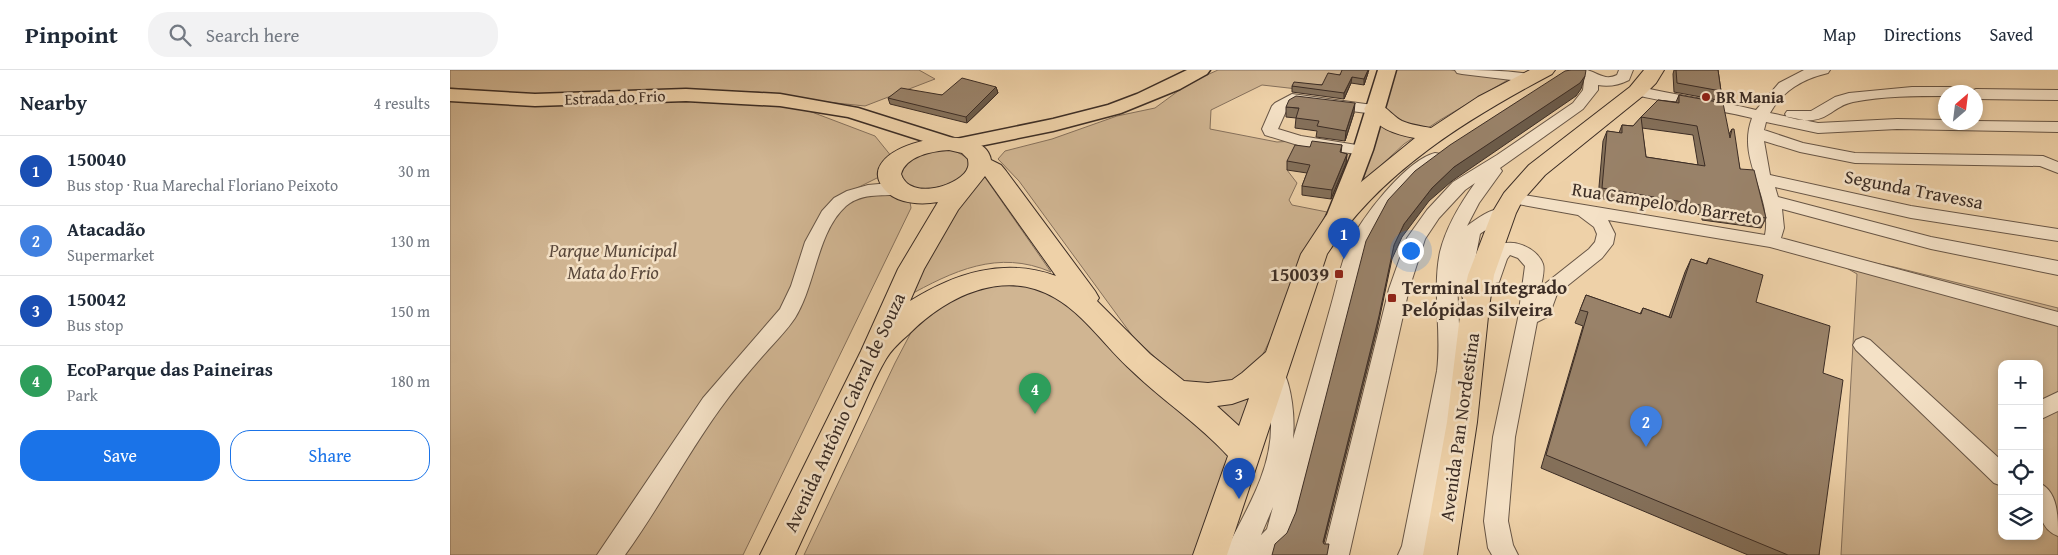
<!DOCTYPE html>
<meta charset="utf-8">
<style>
body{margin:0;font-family:"Gentium Book Plus",serif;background:#f2f2f3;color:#1f2937}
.controls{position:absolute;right:15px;bottom:15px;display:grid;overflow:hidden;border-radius:10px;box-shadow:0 2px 8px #0003}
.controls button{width:45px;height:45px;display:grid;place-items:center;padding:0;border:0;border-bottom:1px solid #e0e1e3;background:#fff;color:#1f2937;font:25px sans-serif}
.compass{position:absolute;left:1488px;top:15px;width:45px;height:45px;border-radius:50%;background:#fff;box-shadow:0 2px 8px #0003;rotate:28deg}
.you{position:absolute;left:960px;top:180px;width:18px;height:18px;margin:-12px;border:4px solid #fff;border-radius:50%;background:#1a73e8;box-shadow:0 0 0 8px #1a73e833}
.badge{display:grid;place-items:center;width:32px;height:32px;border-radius:50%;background:#1a73e8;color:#fff;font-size:16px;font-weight:700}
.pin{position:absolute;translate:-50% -41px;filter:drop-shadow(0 1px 2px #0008)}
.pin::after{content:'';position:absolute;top:26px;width:18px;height:15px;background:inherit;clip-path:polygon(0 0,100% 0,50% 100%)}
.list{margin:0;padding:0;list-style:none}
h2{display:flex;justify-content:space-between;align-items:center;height:65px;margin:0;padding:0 20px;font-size:21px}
h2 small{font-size:16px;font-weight:400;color:#747a83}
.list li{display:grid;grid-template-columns:32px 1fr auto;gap:15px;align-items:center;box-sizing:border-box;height:70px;padding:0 20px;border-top:1px solid #e0e1e3}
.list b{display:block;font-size:19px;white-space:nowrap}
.list p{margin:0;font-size:16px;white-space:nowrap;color:#747a83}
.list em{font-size:16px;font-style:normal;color:#747a83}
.actions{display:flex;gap:10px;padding:15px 20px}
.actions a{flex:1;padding:11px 0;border:1px solid #1a73e8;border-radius:20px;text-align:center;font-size:18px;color:#1a73e8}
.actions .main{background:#1a73e8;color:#fff}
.icon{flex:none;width:28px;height:28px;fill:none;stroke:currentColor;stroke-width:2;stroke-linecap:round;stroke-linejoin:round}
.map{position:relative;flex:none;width:1608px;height:485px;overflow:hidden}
header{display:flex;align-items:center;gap:30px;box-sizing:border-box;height:70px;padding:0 25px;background:#fff;border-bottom:1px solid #e0e1e3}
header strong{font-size:24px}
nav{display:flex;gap:28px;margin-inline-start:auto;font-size:18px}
.search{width:350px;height:45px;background:#f2f2f3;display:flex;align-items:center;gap:12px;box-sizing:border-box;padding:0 18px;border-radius:20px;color:#747a83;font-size:19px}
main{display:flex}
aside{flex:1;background:#fff}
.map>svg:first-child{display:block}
.green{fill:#d0b592;stroke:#86715c;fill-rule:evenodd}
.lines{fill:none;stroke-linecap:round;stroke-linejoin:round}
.minor-casing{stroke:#685646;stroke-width:2}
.major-casing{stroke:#3c2d25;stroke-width:3}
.highway-casing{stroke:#3c2d25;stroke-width:2}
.minor{fill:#f4e1c6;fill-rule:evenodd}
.major{fill:#eed1a8;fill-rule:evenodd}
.highway{fill:#eed1a8;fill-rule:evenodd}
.wall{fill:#84705a;stroke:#3c2d25;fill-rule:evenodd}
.shaded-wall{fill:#6b5b4a;stroke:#3c2d25}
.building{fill:#998269;stroke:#3c2d25}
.poi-dot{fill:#8f2418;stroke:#f4e1c6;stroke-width:2}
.labels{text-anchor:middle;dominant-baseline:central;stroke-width:5;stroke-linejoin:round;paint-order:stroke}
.far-street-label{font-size:16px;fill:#3c2d25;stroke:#f4e1c6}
.far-poi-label{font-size:16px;font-weight:bold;fill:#3c2d25;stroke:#f4e1c6;text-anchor:start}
.street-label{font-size:19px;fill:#3c2d25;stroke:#f4e1c6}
.park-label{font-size:19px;font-style:italic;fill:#5a483b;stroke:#f4e1c6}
.poi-label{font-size:19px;font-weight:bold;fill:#3c2d25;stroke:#f4e1c6;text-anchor:end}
</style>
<header>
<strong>Pinpoint</strong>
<div class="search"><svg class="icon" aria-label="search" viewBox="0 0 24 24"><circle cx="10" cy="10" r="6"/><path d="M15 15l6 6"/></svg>Search here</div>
<nav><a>Map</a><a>Directions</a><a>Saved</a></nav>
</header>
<main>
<aside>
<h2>Nearby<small>4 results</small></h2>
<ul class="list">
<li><span class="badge" style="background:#1a4fb4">1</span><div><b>150040</b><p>Bus stop · Rua Marechal Floriano Peixoto</p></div><em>30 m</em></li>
<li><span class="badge" style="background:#3f7fe0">2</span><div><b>Atacadão</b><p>Supermarket</p></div><em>130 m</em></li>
<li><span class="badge" style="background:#1a4fb4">3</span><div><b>150042</b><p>Bus stop</p></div><em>150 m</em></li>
<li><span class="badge" style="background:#2e9e5b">4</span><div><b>EcoParque das Paineiras</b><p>Park</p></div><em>180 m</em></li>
</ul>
<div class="actions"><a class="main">Save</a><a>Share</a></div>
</aside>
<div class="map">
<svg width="1608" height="485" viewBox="0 0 1608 485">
<rect width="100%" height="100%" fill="#eed1a8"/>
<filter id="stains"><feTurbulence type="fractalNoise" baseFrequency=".004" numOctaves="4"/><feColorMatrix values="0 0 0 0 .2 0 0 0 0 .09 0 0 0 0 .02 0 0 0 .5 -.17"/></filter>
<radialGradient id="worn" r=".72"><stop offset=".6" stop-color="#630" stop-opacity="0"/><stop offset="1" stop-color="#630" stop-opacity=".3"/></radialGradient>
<path class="green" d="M0,0H469L485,9L415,36L357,30L308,22L191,21L98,25L0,18Z
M768,0H900L878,9L865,21L812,15L761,40L760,59L827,72L844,71L901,81L902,91L897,93L844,84L837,100L847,113L839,130L842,135L877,142L855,184L821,268L805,300L784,312L738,317L684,268L569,111L548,89L555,81L602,69L667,46L705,38L739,13Z
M944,0H1000L1061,8L990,50L954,74L913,112L927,48Z
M118,28L330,30L425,66L446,92L441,101L391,126L343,228L153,485H0V30L65,35Z
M500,78L521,90L512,110L478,120L458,116L450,104C457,83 482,82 500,78Z
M534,106L601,202C548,179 503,201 456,227L513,122Z
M432,121L460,132L461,138L293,485H172L265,338L339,246L367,178L395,132Z
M1367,181L1444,197L1608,238V485H1391L1407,204ZM1552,294H1589V466H1552Z
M522,214L585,215L623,237L661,280L713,318L780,387L748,485H354L445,293L467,251Z
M815,313L794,374L756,330Z"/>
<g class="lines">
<defs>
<path id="minor" d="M1005,0C1031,0 1058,0 1084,5L1086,8L1084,11L1079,12L1012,4L1007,3Z
M1121,0C1125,0 1132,0 1137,0C1148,3 1155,11 1167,5L1169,0H1183L1179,10C1169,15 1159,17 1148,15V20L1133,39L1050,98L1052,101L1029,133L1017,156C1029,147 1045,135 1060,139L1063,143C1059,148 1038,158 1030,164L1023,201L1035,237L1032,242L1025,244L1018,242L1007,213L1010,274L1009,301L978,476L974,485H948L952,476L987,301C992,262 982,220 990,182C996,157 1010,134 1025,113L1015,120L989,148L975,169L959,219L899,485H873L939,219L957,168L977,140L1003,112L1047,85L1123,33L1133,20L1134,11Z
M1354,0H1380L1378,3C1353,9 1333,20 1320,43L1368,53L1447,49L1496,50V52H1526V51L1608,52V62L1447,59L1368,63L1316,52L1314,60L1353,73L1405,83L1593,86L1608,92V103L1590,96L1405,93L1350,82L1314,71L1320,105L1461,136L1608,159V171L1461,148L1325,117L1328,127L1481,167L1608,191V205L1481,179L1332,139L1334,158L1331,168L1608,242V256L1320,177L1158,150L1165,164L1163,174L1152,188L1107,224L1099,246L1087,252L1065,367L1058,451L1063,475L1068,485H1042L1038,478L1034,451L1043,367L1068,248L1075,196L1068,188L1060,185L1057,189L1049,212L1042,214L1035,212L1032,207C1035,198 1037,186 1044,179C1058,165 1087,177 1093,194C1095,200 1092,210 1091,217L1139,179L1145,172L1147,164L1144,157L1128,145L1062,133L1056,132L1053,128L1056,124L1062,123L1315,165C1323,125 1286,90 1302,48C1262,38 1221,34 1182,24L1179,21L1182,18L1187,16C1226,26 1267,30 1306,40L1329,13Z
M1462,17H1500L1505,19L1508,22H1496V26C1465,26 1433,26 1403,32C1393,34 1387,39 1379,44C1366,53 1351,51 1337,47L1335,44L1337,41H1361L1385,27L1399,23Z
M1526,19L1608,20V30L1526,29V22H1519Z
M842,24L930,36L933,39L930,42L925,44L845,34L837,39L828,59L851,66L919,77L921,80L919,83L913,85L851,76L815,65L812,59L822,36L825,33Z
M985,83L991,84L993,88L991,92C959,115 935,142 916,177L843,454L835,474L825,485H774C793,444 821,404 821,357C821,339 817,321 813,304L816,298L824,296L832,298C842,317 845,347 843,369C855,326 868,283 880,239C886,219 890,196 898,177C909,150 956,90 985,83ZM823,437L817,459L811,465Z
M440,113L454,115L457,119L454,123C434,128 414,121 396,136C367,162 366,214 345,248C337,260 327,270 318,280C301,299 285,318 270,339C236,386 209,438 175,485H147L253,328L330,239L341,216L355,172L372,141L384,128L397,121L418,115Z
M1413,267L1420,270L1552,391V416L1544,413L1406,280L1403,275L1406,270Z
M1608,322V341L1589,350V331Z
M1589,413C1608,421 1608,446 1608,466C1586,458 1589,433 1589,413Z"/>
<path id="major" d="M737,0H760L757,4L730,19L671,43L603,61L510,80L492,77L398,47L330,36L236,31L85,36L0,31V19L85,24L236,19L330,24L408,38L506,69L603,49L658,35L687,24Z
M928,0H946L923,80L896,152L893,157L885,159L877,157L874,152L903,80Z"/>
<path id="highway" d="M1080,0H1105L1102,4C1017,49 930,102 877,184L777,485H743L778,386C749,354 713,331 682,301C656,278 636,246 605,228C554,198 497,226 459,264C451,271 441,280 436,289C424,309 415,333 405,354C385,398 365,441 345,485H310L411,281L448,199L488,132C472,135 449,134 437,122C391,77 534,44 541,90L551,95L556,101L645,221L649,228L647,231L700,284L734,311L758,313L782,310L792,303L816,282L851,184L876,146L900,121L965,68C943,64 927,58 914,39L917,34C934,30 939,44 952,51C961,55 971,56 981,58L1028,27ZM499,80L512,83L518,89C518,91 519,94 518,97C513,115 460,132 451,104C456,86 482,81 499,80ZM535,106L606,206C554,187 505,203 460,231L474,199L508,140ZM799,328L789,356L767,336L782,334Z
M1194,0H1214L1206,13L1194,25L1095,105L1072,131L1066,143L1044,205L1039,237L1027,352L1007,485H973L997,352L1011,237L1018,205L1042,143L1054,123L1079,95L1180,17Z"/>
</defs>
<use href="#minor" class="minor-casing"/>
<use href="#major" class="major-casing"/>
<use href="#highway" class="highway-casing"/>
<use href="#minor" class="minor"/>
<use href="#major" class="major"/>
<use href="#highway" class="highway"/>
</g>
<path class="wall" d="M1224,0H1268L1271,21L1267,30L1224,22L1223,4Z
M918,3L914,15L901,13L894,29L842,22V16L872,15L890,5Z
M546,17L548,23L517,53L440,34L438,28L492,25Z
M1229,25L1279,64L1282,59L1290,99L1316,148L1311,158L1252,150V145L1148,128L1153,71L1157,61L1169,63L1172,55L1183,56L1208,30L1226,32ZM1192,58L1243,65L1248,95L1196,87Z
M836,37L904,43L895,71L866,67L867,61L845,58L846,48L836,47Z
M892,75L891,83L897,84L896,93L881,129L852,125V116L857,103L837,100V91L860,77Z
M1259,188L1306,232L1373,303L1369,485H1298L1091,398L1133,256L1125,253L1136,225L1190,244L1193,238L1219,247L1235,202L1241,189L1256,194Z"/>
<path class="shaded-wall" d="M918,0H919L914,15V9Z
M1135,6L1131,19L1126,26L1002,111L979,131L952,167L942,189L927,260L871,485L873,472L944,175L954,154L982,118L1004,97Z
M902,7L901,13L894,29V23Z
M546,17L548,23L517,53L516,47Z
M905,33L904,43L895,71L896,61Z
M897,84L896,93L881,129L882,120Z"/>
<path class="building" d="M892,0H918L914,9L902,7L894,23L842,16L844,12L872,15L878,3L890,5Z
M1121,0H1136L1135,6L1130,13L1004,97L982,118L954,154L944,175L929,246L873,472L874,474H879L877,485H822L825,474L837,463L846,442L916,171L938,130L965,101L1000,75L1115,1Z
M1226,0H1268L1271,21L1227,13Z
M512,8L546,17L516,47L438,28L451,18L492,25Z
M1229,25L1273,33L1280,68L1282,59H1284L1290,99L1304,100L1316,148L1257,140L1256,136L1152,118L1157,61L1172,63V55L1183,56L1191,47L1196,87L1255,96L1247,56L1191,47L1208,30L1229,33Z
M846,26L905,33L896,61L867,56L869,51L846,48L849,38L836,37L839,30Z
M862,71L892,75L890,82L897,84L882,120L852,116L860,95L837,91L845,75L860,77Z
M1259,188L1313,205L1306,232L1380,256L1373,303L1393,310L1369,485H1338L1096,385L1138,242L1130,240L1136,225L1191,244L1193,238L1221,248L1241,189L1257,194Z"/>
<g class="poi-dot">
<circle cx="1256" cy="27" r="5"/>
<rect x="884" y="199" width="10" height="10" rx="2.5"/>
<rect x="937" y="223" width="10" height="10" rx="2.5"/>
</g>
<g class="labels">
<g class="far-street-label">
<text transform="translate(165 27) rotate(-2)">Estrada do Frio</text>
</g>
<g class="far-poi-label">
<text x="1266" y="27">BR Mania</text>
</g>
<g class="street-label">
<text transform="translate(1464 119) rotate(11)">Segunda Travessa</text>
<text transform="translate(1217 133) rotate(9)">Rua Campelo do Barreto</text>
<text transform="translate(394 342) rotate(-65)">Avenida Antônio Cabral de Souza</text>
<text transform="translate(1009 357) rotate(-82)">Avenida Pan Nordestina</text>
</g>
<g class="park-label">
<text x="163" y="180">Parque Municipal<tspan x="163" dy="22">Mata do Frio</tspan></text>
</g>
<g class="poi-label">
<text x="879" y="204">150039</text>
<text x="952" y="217" text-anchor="start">Terminal Integrado<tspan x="952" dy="22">Pelópidas Silveira</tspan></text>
</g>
</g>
<rect width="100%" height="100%" filter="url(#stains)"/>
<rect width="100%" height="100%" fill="url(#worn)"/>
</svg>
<div class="controls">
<button>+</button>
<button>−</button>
<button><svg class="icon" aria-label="locate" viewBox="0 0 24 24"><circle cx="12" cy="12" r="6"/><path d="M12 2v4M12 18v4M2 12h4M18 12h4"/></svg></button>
<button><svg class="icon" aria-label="layers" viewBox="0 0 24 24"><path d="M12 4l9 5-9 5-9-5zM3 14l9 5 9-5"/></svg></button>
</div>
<svg class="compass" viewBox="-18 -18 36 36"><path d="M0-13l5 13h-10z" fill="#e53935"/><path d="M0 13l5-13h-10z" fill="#747a83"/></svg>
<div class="you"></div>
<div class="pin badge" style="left:894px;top:189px;background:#1a4fb4">1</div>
<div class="pin badge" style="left:1196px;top:377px;background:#3f7fe0">2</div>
<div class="pin badge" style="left:789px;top:429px;background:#1a4fb4">3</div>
<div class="pin badge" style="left:585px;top:344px;background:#2e9e5b">4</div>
</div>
</main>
